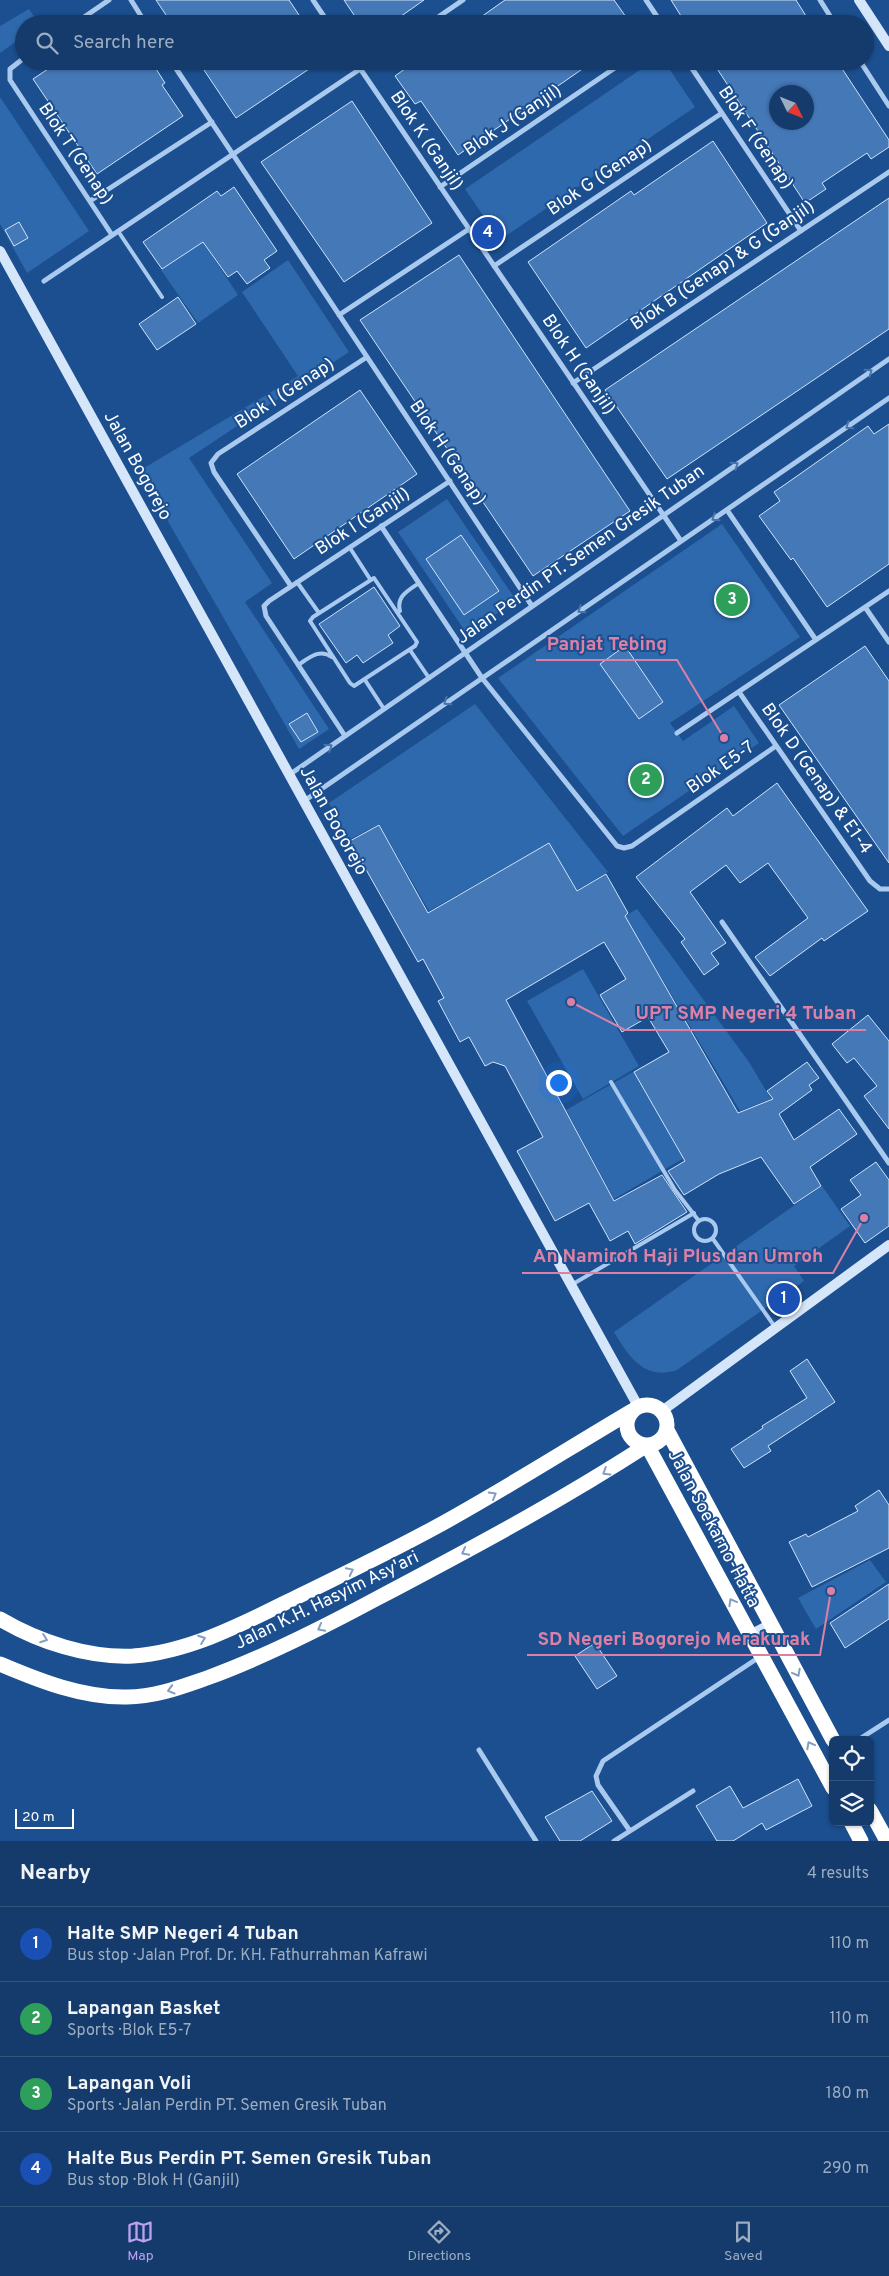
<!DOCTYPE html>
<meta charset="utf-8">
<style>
body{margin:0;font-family:Overpass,sans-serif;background:#214673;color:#f1f3f6}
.controls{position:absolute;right:15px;bottom:15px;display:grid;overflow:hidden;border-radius:8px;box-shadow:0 1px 4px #0004}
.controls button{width:45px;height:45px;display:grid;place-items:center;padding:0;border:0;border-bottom:1px solid #33557e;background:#143b6b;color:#f1f3f6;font:25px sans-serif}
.compass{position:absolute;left:769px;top:85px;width:45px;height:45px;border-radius:50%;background:#143b6b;box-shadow:0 1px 4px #0004;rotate:133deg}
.scale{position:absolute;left:15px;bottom:12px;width:59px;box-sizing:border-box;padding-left:5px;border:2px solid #fff;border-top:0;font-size:14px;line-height:18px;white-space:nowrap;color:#fff;-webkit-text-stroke:4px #1b4f8f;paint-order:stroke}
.you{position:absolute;left:558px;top:1082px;width:18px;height:18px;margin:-12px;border:4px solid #fff;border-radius:50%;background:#1a73e8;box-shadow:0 0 0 8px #1a73e833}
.badge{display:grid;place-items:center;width:32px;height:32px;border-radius:50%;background:#bca0f2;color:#fff;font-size:16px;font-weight:700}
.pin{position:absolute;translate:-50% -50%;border:2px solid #fff;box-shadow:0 1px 5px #0006}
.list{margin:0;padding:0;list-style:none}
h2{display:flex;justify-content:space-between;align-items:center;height:65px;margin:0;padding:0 20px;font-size:21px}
h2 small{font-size:16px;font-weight:400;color:#9dadc1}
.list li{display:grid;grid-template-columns:32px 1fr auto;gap:15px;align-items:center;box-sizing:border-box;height:75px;padding:0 20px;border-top:1px solid #33557e}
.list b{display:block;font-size:19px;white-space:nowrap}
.list p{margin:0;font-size:16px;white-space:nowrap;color:#9dadc1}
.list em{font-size:16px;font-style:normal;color:#9dadc1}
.icon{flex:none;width:28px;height:28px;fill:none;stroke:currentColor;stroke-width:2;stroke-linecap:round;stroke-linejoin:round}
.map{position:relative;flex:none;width:889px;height:1841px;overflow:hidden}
.search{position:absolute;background:#143b6b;box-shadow:0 1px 4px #0004;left:15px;right:15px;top:15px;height:55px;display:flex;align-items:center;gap:12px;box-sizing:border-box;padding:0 18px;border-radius:28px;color:#9dadc1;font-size:19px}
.sheet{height:365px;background:#143b6b}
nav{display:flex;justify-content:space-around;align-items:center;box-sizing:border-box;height:70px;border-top:1px solid #33557e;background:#143b6b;font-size:14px;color:#9dadc1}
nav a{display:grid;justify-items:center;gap:2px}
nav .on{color:#bca0f2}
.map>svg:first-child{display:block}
.green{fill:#2e69ad}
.building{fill:#4478b7;stroke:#cfe3fa;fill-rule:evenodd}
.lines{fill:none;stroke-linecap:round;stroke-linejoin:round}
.lane{stroke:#a9c9ee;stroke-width:4}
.street{stroke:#a9c9ee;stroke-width:5}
.secondary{stroke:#d6e6fa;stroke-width:10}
.highway{stroke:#fff;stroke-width:15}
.oneway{stroke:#4674ac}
.oneway2{stroke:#829ec1}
.labels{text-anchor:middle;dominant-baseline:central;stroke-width:4;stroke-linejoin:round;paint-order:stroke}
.street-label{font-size:18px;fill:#fff;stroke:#1b4f8f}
.leader{fill:none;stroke:#dd80a5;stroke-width:2}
.callout-dot{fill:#dd80a5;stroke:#1b4f8f;stroke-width:2}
.callout-label{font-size:19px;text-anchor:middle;font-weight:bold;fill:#dd80a5;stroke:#1b4f8f;stroke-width:4;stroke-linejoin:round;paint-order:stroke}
</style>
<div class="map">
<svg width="889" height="1841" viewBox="0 0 889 1841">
<rect width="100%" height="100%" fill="#1b4f8f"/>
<path class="green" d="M29,9L39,24H24V36L0,53V26Z
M653,61H664L695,107L500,240L465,189Z
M0,97L89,231L27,273L0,224Z
M203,242L238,295L198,323L161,270Z
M288,260L349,352L189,458L272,583L245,602L329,729L299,749L139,471L298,376L242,292Z
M447,499L516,600L467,634L398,532Z
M722,524L800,637L670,723L683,741L734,706L759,743L623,836L498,678Z
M475,704L608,872L577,890L549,843L429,911L379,824L349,840L329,803Z
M637,909L749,1062L771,1099L740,1111L625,916Z
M583,969L639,1066L583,1099L527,1001Z
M668,1052L710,1126L703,1147L614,1199L566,1110Z
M822,1186L850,1226L794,1266L804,1281L677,1370C645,1381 629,1357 614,1332Z
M870,1560L886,1582L816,1629L798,1598Z"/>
<path class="building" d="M156,0H289L305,24H172Z
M344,0H424L390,24H360Z
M505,0H614L631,24H471Z
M671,0H796L811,24H686Z
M60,61H151L165,83L162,85L183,116L97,174L33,79Z
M198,61H321L236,118Z
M416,61H594L458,155L421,101L415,104L395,76Z
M712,61H837L889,140V147L871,159L867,153L822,183L826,189L805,203ZM776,92H806V122H776Z
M352,101L432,223L344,282L261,162Z
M713,141L767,223L586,348L528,262L631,191L634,195Z
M234,187L277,251L264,260L270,268L247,284L237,271L228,277L203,242L162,269L143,242L217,191L221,196Z
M889,198V329L667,479L605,390Z
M19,222L28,238L14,246L5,230Z
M459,255L630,511L533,576L360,320Z
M178,297L196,324L157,350L139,324Z
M360,390L417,474L294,559L237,474Z
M889,424V564L827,607L793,558L791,560L759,516L780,501L774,492L790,481L868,426L874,434Z
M461,535L499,591L464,615L426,559Z
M374,587L400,626L388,635L393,643L363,663L357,655L346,663L319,624Z
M625,646L663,702L639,719L600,664Z
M865,646L889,681V863L779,705Z
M307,713L318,732L301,742L289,724Z
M777,783L868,911L824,941L822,938L770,976L755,957L808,918L768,863L740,883L726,865L690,892L726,943L711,953L719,964L704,975L681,942L685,939L636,877L727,808L733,816Z
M379,825L428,913L549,843L577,891L606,874L628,913L625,916L738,1113L773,1099L767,1091L807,1062L819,1078L809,1085L812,1090L779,1114L794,1140L839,1109L857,1134L810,1167L821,1186L794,1204L761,1157L719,1174L684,1195L668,1171L685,1161L634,1072L669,1052L648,1017L622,1032L600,995L626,979L604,942L506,1000L614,1201L662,1175L687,1212L635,1244L628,1231L610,1241L589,1203L555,1221L517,1151L543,1137L505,1066L493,1062L485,1066L469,1037L460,1042L438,1001L444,998L423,959L418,962L350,841Z
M868,1015L889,1041V1129L864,1096L877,1086L854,1058L847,1063L832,1044Z
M876,1162L889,1180V1226L865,1243L841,1209L861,1195L850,1180Z
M807,1359L835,1402L768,1446L771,1451L744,1468L731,1449L763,1428L762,1426L807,1398L790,1371Z
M879,1490L889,1505V1548L812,1587L789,1542L806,1534L808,1537L858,1511L855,1506Z
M889,1584V1619L845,1648L830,1623Z
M595,1643L617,1676L597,1689L575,1656Z
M798,1779L812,1806L766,1830L762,1823L733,1841H717L696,1806L730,1786L743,1808Z
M592,1791L612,1821L580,1841H560L545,1817Z"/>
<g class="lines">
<path class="lane" d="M118,231L162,297
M350,548L370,579
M374,578L417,642L415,646L354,686L350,683L310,621L313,617Z
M297,582L319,613
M400,611C396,596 408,591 419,583
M410,650L429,678
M298,665C309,658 319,648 332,657
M365,680L384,709
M611,1082L675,1190L699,1221
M694 1230a11 11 0 1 1 22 0a11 11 0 1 1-22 0Z
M713,1239L775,1327
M573,1284L694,1213"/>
<path class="street" d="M131,0L146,24
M313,0L329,24
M646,0L662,24
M820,0L835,24
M74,24L109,0
M428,24L463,0
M24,58L10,69V80L112,235
M171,61L532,606
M355,61L681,541
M687,61L801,231
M860,61L889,106
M440,187L625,61
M90,201L212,122
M494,266L722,113
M44,281L372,61
M339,315L469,229
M573,383L889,172
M727,510L816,640
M381,526L482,678L617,846L624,848L632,846L776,746
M291,586L214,472L211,463L218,454L367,357
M865,607L889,642
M739,692L870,881L880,889H889
M677,733L889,591
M345,736L266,616L264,606L269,601L450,481
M289,775L889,359
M304,801L889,398
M722,922L889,1163
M858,1740L889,1720
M479,1750L536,1841
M630,1831L693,1791
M614,1841L630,1831L598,1785L596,1776L603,1761L761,1656"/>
<path class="secondary" d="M859,0L889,46
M0,251L638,1406
M662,1411L889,1245
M750,1635L771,1624"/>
<path class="highway" d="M627 1425a20 20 0 1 1 40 0a20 20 0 1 1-40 0Z
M667,1430L833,1740
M0,1619C39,1642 88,1658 133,1656C191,1652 248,1621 299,1596C344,1574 390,1552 434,1528C502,1491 566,1450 632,1411
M0,1664C40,1681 83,1698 127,1697C155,1697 181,1687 207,1678C265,1657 320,1629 374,1600C467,1551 559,1502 647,1445L833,1788
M870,1810L887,1841
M851,1822L861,1841"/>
</g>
<defs><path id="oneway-chevron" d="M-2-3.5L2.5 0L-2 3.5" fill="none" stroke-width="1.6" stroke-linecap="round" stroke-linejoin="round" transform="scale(1.25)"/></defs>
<g class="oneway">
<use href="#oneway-chevron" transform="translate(869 372) rotate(-35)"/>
<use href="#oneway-chevron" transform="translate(849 426) rotate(145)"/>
<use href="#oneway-chevron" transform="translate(735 465) rotate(-35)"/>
<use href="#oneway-chevron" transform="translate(715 518) rotate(146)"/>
<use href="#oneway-chevron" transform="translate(581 610) rotate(146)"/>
<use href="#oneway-chevron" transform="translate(447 702) rotate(145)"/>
<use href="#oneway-chevron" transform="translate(329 747) rotate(-35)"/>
</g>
<g class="oneway2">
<use href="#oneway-chevron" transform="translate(606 1472) rotate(148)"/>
<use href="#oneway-chevron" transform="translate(493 1495) rotate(-30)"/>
<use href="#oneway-chevron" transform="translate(465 1552) rotate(152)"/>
<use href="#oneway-chevron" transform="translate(350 1571) rotate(-26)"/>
<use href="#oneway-chevron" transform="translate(732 1602) rotate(-119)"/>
<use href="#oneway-chevron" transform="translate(321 1628) rotate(152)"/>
<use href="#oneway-chevron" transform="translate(44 1639) rotate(20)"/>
<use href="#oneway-chevron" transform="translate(202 1639) rotate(-20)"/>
<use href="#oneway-chevron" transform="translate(797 1673) rotate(62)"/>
<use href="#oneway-chevron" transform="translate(171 1690) rotate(164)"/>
<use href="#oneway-chevron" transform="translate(810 1745) rotate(-118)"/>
</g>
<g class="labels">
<g class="street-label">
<text transform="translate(513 121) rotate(-34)">Blok J (Ganjil)</text>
<text transform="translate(755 138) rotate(56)">Blok F (Genap)</text>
<text transform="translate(426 141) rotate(56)">Blok K (Ganjil)</text>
<text transform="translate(75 154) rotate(56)">Blok T (Genap)</text>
<text transform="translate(600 178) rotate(-34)">Blok G (Genap)</text>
<text transform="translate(723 266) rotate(-34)">Blok B (Genap) &amp; G (Ganjil)</text>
<text transform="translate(578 365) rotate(56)">Blok H (Ganjil)</text>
<text transform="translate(285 394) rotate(-33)">Blok I (Genap)</text>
<text transform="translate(447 453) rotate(56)">Blok H (Genap)</text>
<text transform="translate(137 466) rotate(61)">Jalan Bogorejo</text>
<text transform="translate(363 522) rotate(-33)">Blok I (Ganjil)</text>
<text transform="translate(581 555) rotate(-35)">Jalan Perdin PT. Semen Gresik Tuban</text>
<text transform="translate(721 768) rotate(-35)">Blok E5-7</text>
<text transform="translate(816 779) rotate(55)">Blok D (Genap) &amp; E1-4</text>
<text transform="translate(333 821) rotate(61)">Jalan Bogorejo</text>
<text transform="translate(713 1529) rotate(62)">Jalan Soekarno-Hatta</text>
<text transform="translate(327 1601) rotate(-26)">Jalan K.H. Hasyim Asy'ari</text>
</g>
</g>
<path class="leader" d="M724 738L677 660H536M571 1002L625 1030H866M864 1218L833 1273H522M831 1591L820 1655H527"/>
<g class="callout-dot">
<circle cx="724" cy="738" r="5"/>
<circle cx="571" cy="1002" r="5"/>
<circle cx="864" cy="1218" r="5"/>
<circle cx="831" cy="1591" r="5"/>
</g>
<g class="callout-label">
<text x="607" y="650">Panjat Tebing</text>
<text x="746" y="1019">UPT SMP Negeri 4 Tuban</text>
<text x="678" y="1262">An Namiroh Haji Plus dan Umroh</text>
<text x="674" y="1645">SD Negeri Bogorejo Merakurak</text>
</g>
</svg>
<div class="controls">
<button><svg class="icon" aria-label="locate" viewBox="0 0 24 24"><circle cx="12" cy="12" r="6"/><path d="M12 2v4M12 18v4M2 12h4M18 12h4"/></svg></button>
<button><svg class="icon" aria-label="layers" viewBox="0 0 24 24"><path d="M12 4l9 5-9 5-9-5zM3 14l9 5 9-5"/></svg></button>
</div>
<svg class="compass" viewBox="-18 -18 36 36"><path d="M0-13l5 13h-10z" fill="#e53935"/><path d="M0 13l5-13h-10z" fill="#9dadc1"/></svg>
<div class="scale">20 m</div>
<div class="you"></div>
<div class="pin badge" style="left:784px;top:1299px;background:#1a4fb4">1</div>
<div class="pin badge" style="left:646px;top:780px;background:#2e9e5b">2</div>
<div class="pin badge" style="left:732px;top:600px;background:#2e9e5b">3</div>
<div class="pin badge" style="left:488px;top:233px;background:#1a4fb4">4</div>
<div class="search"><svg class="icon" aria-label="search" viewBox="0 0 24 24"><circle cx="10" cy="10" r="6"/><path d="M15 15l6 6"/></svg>Search here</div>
</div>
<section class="sheet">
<h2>Nearby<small>4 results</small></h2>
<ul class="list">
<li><span class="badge" style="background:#1a4fb4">1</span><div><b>Halte SMP Negeri 4 Tuban</b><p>Bus stop · Jalan Prof. Dr. KH. Fathurrahman Kafrawi</p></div><em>110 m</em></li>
<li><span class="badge" style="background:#2e9e5b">2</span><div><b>Lapangan Basket</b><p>Sports · Blok E5-7</p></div><em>110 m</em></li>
<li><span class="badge" style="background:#2e9e5b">3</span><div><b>Lapangan Voli</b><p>Sports · Jalan Perdin PT. Semen Gresik Tuban</p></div><em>180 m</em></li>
<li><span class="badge" style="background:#1a4fb4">4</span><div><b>Halte Bus Perdin PT. Semen Gresik Tuban</b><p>Bus stop · Blok H (Ganjil)</p></div><em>290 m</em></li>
</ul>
</section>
<nav>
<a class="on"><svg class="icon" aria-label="map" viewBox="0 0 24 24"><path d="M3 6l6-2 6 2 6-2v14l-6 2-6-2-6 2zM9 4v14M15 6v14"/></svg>Map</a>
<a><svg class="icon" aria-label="directions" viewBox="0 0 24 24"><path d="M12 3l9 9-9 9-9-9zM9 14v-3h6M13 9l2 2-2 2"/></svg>Directions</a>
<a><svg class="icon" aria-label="saved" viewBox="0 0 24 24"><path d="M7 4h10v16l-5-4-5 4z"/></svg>Saved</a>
</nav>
